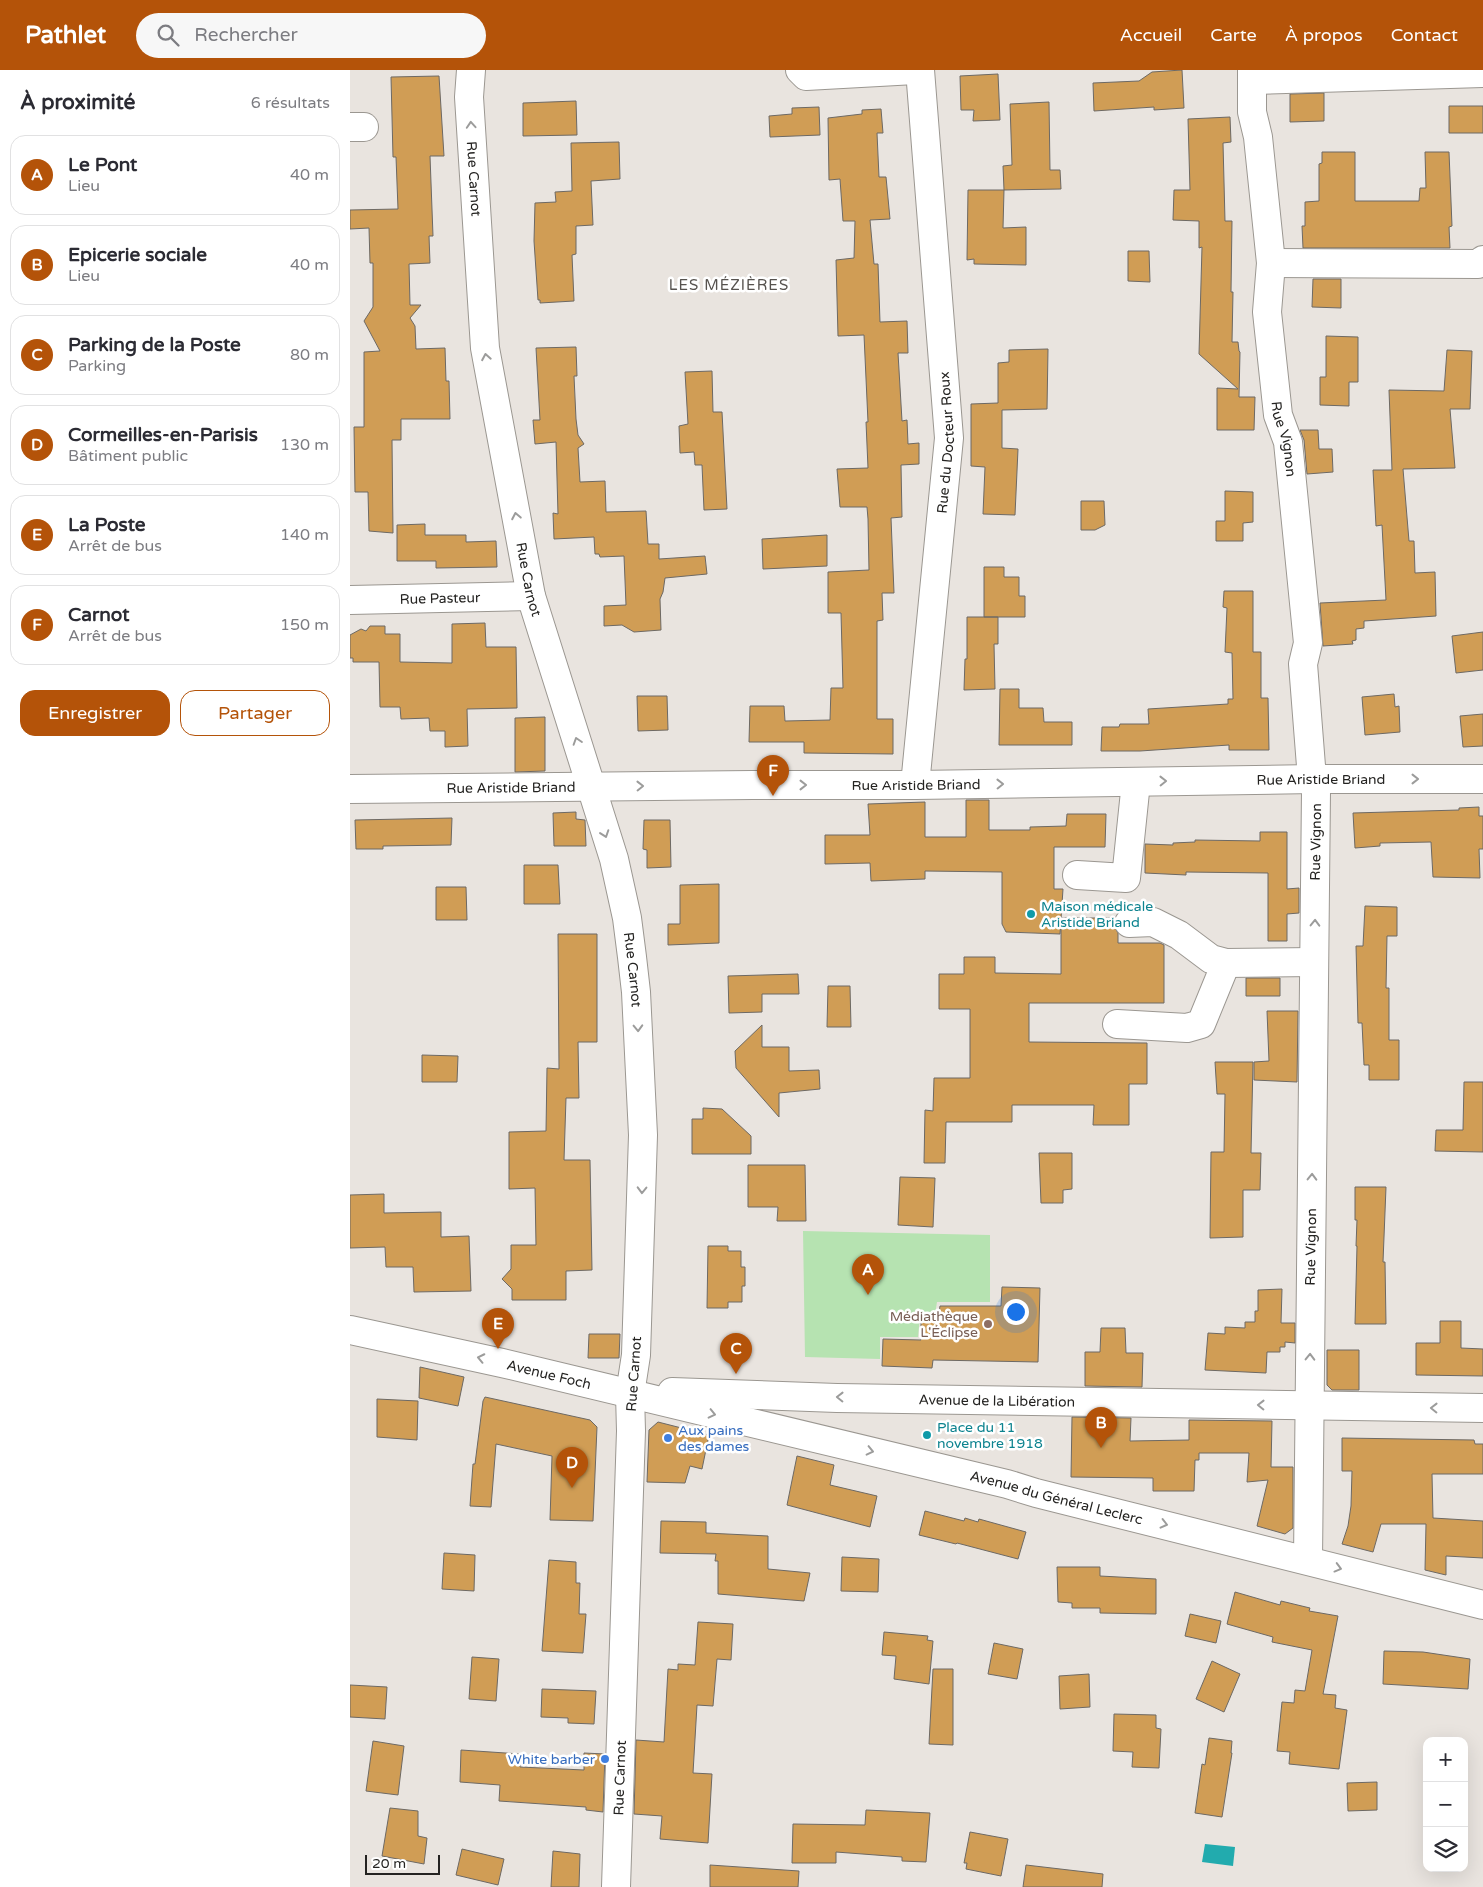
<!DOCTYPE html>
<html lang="fr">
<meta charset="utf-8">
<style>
body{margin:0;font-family:"Varela Round",sans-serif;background:#f7f7f7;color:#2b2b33}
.controls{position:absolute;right:15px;bottom:15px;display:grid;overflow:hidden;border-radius:10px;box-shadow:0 5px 20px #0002}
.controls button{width:45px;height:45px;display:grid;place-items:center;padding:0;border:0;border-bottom:1px solid #e1e1e2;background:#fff;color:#2b2b33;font:25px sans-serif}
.scale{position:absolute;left:15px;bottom:12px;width:75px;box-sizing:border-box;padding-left:5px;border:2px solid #242321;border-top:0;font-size:14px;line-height:18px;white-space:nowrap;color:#242321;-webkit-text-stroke:4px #fff;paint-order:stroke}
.you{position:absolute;left:665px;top:1241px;width:18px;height:18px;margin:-12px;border:4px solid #fff;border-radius:50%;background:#1a73e8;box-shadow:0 0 0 8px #1a73e833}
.badge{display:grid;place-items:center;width:32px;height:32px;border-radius:50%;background:#b45309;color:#fff;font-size:16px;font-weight:700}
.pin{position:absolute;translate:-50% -41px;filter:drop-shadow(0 1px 2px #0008)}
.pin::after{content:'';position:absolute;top:26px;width:18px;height:15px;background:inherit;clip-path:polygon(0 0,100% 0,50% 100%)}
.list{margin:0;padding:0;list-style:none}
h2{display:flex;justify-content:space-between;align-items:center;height:65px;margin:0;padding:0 20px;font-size:21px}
h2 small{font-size:16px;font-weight:400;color:#7c7c81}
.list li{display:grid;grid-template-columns:32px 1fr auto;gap:15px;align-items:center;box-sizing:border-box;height:80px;margin:0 10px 10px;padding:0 10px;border:1px solid #e1e1e2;border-radius:15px}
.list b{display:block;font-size:19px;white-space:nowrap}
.list p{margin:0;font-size:16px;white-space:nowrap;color:#7c7c81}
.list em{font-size:16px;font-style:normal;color:#7c7c81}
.actions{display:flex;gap:10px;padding:15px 20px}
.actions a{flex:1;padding:11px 0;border:1px solid #b45309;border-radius:15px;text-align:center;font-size:18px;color:#b45309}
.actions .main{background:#b45309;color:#fff}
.icon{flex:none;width:28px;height:28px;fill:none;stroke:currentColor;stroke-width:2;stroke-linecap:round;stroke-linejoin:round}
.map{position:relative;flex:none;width:1133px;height:1817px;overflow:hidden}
header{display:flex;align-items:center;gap:30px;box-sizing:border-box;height:70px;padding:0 25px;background:#b45309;color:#fff}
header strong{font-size:24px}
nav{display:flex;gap:28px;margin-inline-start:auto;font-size:18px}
.search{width:350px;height:45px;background:#f7f7f7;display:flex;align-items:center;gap:12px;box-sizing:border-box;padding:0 18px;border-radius:28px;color:#7c7c81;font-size:19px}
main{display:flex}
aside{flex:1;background:#fff}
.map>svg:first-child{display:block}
.green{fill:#b6e3b1}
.water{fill:#22abae}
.building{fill:#d09d55;stroke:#6d6964}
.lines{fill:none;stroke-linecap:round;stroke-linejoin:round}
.minor-casing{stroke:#9b9791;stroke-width:30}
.minor{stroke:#fff;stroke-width:28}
.oneway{stroke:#9c9c9b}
.culture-dot{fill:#0f9aa8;stroke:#fff;stroke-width:2}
.education-dot{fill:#8d6e63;stroke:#fff;stroke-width:2}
.shop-dot{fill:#3f7fe0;stroke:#fff;stroke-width:2}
.labels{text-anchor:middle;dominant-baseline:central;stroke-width:5;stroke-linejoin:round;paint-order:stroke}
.street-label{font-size:14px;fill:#242321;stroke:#fff}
.culture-label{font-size:14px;fill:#0d838f;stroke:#fff;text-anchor:start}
.education-label{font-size:14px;fill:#785e54;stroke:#fff;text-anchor:end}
.shop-label{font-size:14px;fill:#366cbe;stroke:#fff;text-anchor:start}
.neighbourhood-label{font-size:15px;letter-spacing:1px;fill:#56524e;stroke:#fff}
</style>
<header>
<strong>Pathlet</strong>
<div class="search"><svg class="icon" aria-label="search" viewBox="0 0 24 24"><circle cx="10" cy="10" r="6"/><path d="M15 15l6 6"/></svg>Rechercher</div>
<nav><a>Accueil</a><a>Carte</a><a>À propos</a><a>Contact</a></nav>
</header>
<main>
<aside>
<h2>À proximité<small>6 résultats</small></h2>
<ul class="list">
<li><span class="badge">A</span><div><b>Le Pont</b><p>Lieu</p></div><em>40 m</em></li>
<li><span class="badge">B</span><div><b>Epicerie sociale</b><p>Lieu</p></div><em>40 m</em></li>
<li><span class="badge">C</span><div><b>Parking de la Poste</b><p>Parking</p></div><em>80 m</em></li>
<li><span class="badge">D</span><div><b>Cormeilles-en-Parisis</b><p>Bâtiment public</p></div><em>130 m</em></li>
<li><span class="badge">E</span><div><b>La Poste</b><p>Arrêt de bus</p></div><em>140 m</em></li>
<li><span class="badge">F</span><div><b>Carnot</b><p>Arrêt de bus</p></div><em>150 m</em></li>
</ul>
<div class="actions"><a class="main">Enregistrer</a><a>Partager</a></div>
</aside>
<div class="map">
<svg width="1133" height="1817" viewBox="0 0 1133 1817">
<rect width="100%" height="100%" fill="#e9e4df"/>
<path class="green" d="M453,1161L640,1165V1232H587L585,1245L570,1246L568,1267H530V1289L455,1287Z"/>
<path class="water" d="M855,1774L885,1777L883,1796L852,1792Z"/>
<path class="building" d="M832,0L834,38L804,40V37L744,41L743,13L789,11L802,2Z
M648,4L650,50L623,51L624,40H611L610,6Z
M89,6L94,86H80L83,166H79L80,193L59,194L60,235H71L60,248L65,256L66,279L95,278L96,311H99L100,349H51V370H42L43,463L19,461L18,422H5L4,357H14V282L30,281L14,251L23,237V193H20L19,158L0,159V140L48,139L46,87H43L41,7Z
M974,23V51L940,52V24Z
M226,31L227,65L173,66V33Z
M699,32L700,100H710L711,119L654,120L653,96L662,95L660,34Z
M1099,36H1133V63H1099Z
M469,37L470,65L420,67L419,46L442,44V38Z
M531,39L533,63H527L529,107H536L540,149L520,150L524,194H528L530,252L557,251L558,283H548L552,351L557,350L558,374L569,373V394L551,395L552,447L541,448L544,523H532L533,550L527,551V649H543V684L454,683V672H399L400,636H434L435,651L480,650L481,618H493L491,543H478V502L519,500L518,449L517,437H490L487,399L518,398L516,352H518L514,265L488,266L486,190L504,188L505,151H493L490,109L479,110L478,48L512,44V40Z
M880,47L881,72L873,73L875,151H882L881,222H883L882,272H888L889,281L890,282L889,327H905L904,360H867V318L888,319L849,284L852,177L849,178V151L823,150L824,120H840L838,49Z
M269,72L270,109L241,111L243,155L226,156V184L222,185L224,231L190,233V230H188L184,171L185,133L206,132L205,122L222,121L221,73Z
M972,82H1005V131H1069L1070,118H1076L1075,82H1099L1102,156L1099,157L1100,178H953L952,156H955V132L969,131V94L972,93Z
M618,120H654L653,158L676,157V195L624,194V189L617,190Z
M778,181H799L800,212L778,211Z
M963,209H991V238L962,237Z
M976,266L1008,267V312H999V336L970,335V307H976Z
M226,277L227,306H224L226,349L228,365L234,374L228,378L230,412L255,411L256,442L296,441L298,474H309V489L355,486L357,504L315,508L313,522L310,529L311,560L284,562L272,555L254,556V536L276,535L274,486L250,487L249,484H245L244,467L204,469L203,443L208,444L206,372L185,374L183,350H190L186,278Z
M698,279L697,339L652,340V378L668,379L665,445L633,444L635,397L621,396V334L648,333V293L659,292V280Z
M1097,280L1122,281L1120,339H1100L1105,398L1053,399L1059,471H1064L1065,503L1085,502L1086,546L1014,551V558L1006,559V570L1002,571L1003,574L973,576L970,533L1036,530L1032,455L1026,456L1023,400H1042L1039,320L1094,321Z
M362,301L363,342H372L377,439L354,440L352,395H345L344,382L330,383L329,356L338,354L335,302Z
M950,360H968L969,379H982L983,402L957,404L954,370Z
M875,421L903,422V452L893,453V471H866V451H875Z
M731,431H754L755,455L745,460H731Z
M75,454V465H116V472L146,471L147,497L86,498V491H47V455Z
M477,465V496L413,499L412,469Z
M634,497H654V507H669V526H675V547H634Z
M874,521H903V582H911V628H918L919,680H879V675L790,681H751L752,657H769L770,654H799L798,639L878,634V629H883L882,583L875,582L877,538L873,537Z
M617,547H648V574H644L645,619L614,620L615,589H617Z
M135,553L136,577H166L167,638L117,639L118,676L95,677V661H80L79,648L51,649L50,637H30L29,592H3V588H0V565L11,559L16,561L20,556H35V564H50V592L102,593V554Z
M1133,562V600L1106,603L1102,566Z
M650,619H669V638H693L694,652H722V675H649Z
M1044,624L1045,637L1049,636L1050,662L1015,665L1012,627Z
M287,626H317L318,660L288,661Z
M1133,644V676L1113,677L1110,646Z
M195,647V701L165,702V648Z
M616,730H639V760H680V757L716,756L717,744H756L755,777H704V819H713L710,864L656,862L652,854V802L575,801V809L521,811L520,793L475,794V765H520L518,734L575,732V767H616Z
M1129,737V746H1133V779H1129L1130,808L1083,807L1081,772L1030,773V776L1005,778L1003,743L1109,740V738Z
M226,742V749L235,750L236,776H204L203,743Z
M102,748L101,775L33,776V779H6L5,750Z
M294,750H320L321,797L297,798V780L293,779Z
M910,762H937V819L949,818V843L937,844V871H918V803L836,802V805L795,803V774L823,775V773L845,772V770L910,771Z
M174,795H208L210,834H174Z
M369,814V873L318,875V854H330V815Z
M86,817H116L117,850H86Z
M1015,836L1047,837V866H1037L1036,918H1039V970H1049V1010H1019V995H1014L1012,953H1008L1006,876H1013Z
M711,848H765L763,854L768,863V873H810L814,875V933H679V972L797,973V1014H779V1055H743L744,1035H662V1052H596L595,1093H574L575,1040L583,1041L584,1008H620V939H589V904H614V887H645V903L711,904Z
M208,864H247V972H228L229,1028H216L214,1090H240L242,1200L216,1201V1230H162V1219L152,1209L161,1199V1175H186L185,1118L159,1119V1062L196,1061L197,998L209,999Z
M448,904L449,924H412V942L379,943L378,906Z
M896,908H930V926H896Z
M478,916H500L501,957H477Z
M917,941H948L947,1012L904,1010V992L919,991Z
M412,955V977H439V1001L469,1000L470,1019L429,1023V1047L386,998L385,981Z
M72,985L108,986L107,1012H72Z
M865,992H903L901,1083H911L910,1120H893V1167L860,1168L861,1082H874L875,1024H867Z
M1114,1012H1133V1082L1085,1081L1086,1060H1113Z
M353,1038L372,1039L401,1066V1084H342V1049H353Z
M689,1083H722V1119L713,1120V1133H691Z
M398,1095H455L456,1151H427L428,1137H398Z
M550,1107L585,1108L583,1157L548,1155Z
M1005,1117H1036L1033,1192H1035L1036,1254H1005L1007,1176H1006L1007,1150H1005Z
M34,1124V1143L91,1142V1167L119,1166L121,1221L64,1222L63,1197H36L35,1177L0,1178V1125Z
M358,1176H378V1181H391V1197H395V1216H392V1232H378V1238H357Z
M652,1217L690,1218L688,1292L583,1290L582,1298L532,1296L533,1269L571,1270V1248H588L590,1236H651Z
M932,1219L931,1253H945V1273L935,1272V1277H930V1282H917L916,1303L855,1300L858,1263L875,1264V1257L895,1258V1252H905V1241H908V1220Z
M1090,1251H1111V1278L1133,1279V1306L1066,1305V1273H1090Z
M751,1258H775L776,1283H793L792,1317L735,1316V1282H750Z
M239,1264H270L269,1288H238Z
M977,1280H1009V1320H982L977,1315Z
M70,1297L114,1307L108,1336L69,1328Z
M135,1327L240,1350L247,1357L243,1451L200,1450L202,1386L146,1374L141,1437L120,1436L123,1394H125L133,1331Z
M27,1329L68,1331L67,1370L27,1367Z
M722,1347L781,1348L780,1371L839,1370V1350L922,1351L921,1397H943V1458L935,1464L907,1456L918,1410L897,1412L899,1383H849V1390H845L844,1421H803V1408L721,1407Z
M308,1352L359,1365L352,1399L340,1396L335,1413L297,1412L299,1360Z
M992,1368L1124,1370L1125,1374H1133V1404H1082L1083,1448L1133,1451V1488L1096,1486V1505L1075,1500L1076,1454H1031L1023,1482L992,1474L998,1456L1001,1436L1002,1401H992Z
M447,1386L484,1395L480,1415L527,1426L520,1457L437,1435Z
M575,1441L614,1451L615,1448L628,1452L629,1449L676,1462L668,1489L607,1473L606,1474L569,1465Z
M311,1451L356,1452V1463L418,1466V1499L460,1503L454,1531L368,1524V1491H365L366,1484L310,1483Z
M94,1483L125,1485L124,1521L92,1519Z
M492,1487L529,1489L528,1522L491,1521Z
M199,1490L226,1492V1513H230L229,1544H236L233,1583L192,1581Z
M707,1497H750V1506L806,1509V1544L750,1543V1538H722V1533L708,1532Z
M885,1522L930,1535L931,1531L960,1538L959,1541L988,1546L973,1624L986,1625L985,1638L997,1640L989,1699L939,1694L940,1682L927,1681L932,1632L944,1633L945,1620L955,1621L962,1580L922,1572L923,1567L877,1554Z
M840,1544L871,1551L866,1573L835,1566Z
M348,1552L383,1554L381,1590L367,1589L363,1636L347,1635L343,1703L362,1704L358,1773L310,1769L312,1746L284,1744L286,1670L314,1672L318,1599L328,1600V1594L345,1595Z
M534,1562L578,1566L577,1570L583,1571L579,1614L544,1609L546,1586L532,1585Z
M644,1573L673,1579L667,1609L638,1604Z
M1034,1581L1073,1582L1120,1589L1118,1619L1033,1614Z
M122,1587L149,1589L146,1631L119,1629Z
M862,1591L890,1604L874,1642L846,1629Z
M583,1599H603V1675L579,1674Z
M739,1604L740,1637L710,1639L709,1606Z
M0,1615L37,1617L35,1649L0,1647Z
M192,1619L246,1621L244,1654L218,1653V1648L191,1647Z
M764,1644L806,1645V1658L811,1659L809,1698L782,1697L783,1682L763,1681Z
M859,1668L882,1671L881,1683H882L872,1747L845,1743L852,1694L855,1695Z
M23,1671L54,1676L48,1725L16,1721Z
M111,1680L170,1684V1697L234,1700V1683L255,1684L253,1742L236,1740V1737L149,1731L150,1715L110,1712Z
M1027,1712V1740L998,1741L997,1713Z
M40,1738L68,1741V1766L77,1768L74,1794L32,1786Z
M516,1740L580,1743L576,1792L552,1791V1787L486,1782V1793H442L443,1754L515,1755Z
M620,1762L658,1769L651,1806L616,1799L617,1793H614Z
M112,1779L154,1789L148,1815L106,1805Z
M203,1781L230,1784L229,1817H201Z
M360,1795L449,1801L448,1817H360Z
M676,1795L753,1804L752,1817H673Z"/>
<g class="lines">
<defs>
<g id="minor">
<path id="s1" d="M121,0L119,27L135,278L181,526L264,789L277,848L282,887L286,922L293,1065L286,1285L280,1324L281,1361L266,1817"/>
<path d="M450,0L456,6L565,0"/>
<path id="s2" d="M902,0V42L908,67L921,193L917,242L928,345L938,372L958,573L953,594L961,696L966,721L958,1490"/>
<path d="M902,10L1133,3"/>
<path d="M0,57H14"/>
<path d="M921,193L1128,194L1133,190"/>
<path id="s3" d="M0,530L181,526"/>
<path id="s4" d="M565,715L599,368L570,0"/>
<path id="s5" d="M0,719L402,715H565L964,709H1133"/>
<path d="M727,805L776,808L786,712"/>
<path d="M779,853L803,852L829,865L861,889L876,893L964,892"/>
<path d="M767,954L837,958L851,954L876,893"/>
<path id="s6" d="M0,1260L152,1293L657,1414L686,1423L1133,1535"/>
<path id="s7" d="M322,1322L487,1328L1133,1338"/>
</g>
</defs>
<use href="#minor" class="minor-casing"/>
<use href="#minor" class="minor"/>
</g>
<defs><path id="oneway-chevron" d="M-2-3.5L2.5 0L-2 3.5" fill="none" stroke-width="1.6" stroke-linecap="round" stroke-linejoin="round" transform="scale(1.25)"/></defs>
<g class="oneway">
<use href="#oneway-chevron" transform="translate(121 55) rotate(-94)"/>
<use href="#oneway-chevron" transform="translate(136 287) rotate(-100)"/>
<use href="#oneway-chevron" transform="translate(166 446) rotate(-101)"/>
<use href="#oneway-chevron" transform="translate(227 671) rotate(-108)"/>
<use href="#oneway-chevron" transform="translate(1065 709)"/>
<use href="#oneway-chevron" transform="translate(813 711) rotate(-1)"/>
<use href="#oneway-chevron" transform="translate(650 714) rotate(-1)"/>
<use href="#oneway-chevron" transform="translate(453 715)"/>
<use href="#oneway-chevron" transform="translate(290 716) rotate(-1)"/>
<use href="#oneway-chevron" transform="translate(255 764) rotate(71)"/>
<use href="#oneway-chevron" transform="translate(965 853) rotate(-89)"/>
<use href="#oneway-chevron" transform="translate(288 958) rotate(88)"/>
<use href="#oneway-chevron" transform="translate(962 1107) rotate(-89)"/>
<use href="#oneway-chevron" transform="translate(292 1120) rotate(91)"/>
<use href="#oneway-chevron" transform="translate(960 1287) rotate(-89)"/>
<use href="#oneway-chevron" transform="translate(131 1288) rotate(-168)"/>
<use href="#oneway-chevron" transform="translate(490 1327) rotate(-179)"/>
<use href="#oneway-chevron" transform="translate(911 1335) rotate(-179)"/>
<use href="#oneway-chevron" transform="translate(1084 1338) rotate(-179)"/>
<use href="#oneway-chevron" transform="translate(362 1344) rotate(13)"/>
<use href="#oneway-chevron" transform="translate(520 1381) rotate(13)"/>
<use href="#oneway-chevron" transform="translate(814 1454) rotate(14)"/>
<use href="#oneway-chevron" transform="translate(988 1498) rotate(15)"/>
</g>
<g class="culture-dot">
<circle cx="681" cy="844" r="5"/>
<circle cx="577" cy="1365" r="5"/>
</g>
<circle class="education-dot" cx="638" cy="1254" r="5"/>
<g class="shop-dot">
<circle cx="318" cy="1368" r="5"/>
<circle cx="255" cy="1689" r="5"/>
</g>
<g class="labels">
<g class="street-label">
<text stroke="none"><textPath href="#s1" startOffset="109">Rue Carnot</textPath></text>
<text stroke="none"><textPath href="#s2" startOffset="372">Rue Vignon</textPath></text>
<text stroke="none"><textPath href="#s4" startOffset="344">Rue du Docteur Roux</textPath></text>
<text stroke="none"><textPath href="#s1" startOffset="514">Rue Carnot</textPath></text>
<text stroke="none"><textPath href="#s3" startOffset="90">Rue Pasteur</textPath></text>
<text stroke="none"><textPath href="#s5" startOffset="971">Rue Aristide Briand</textPath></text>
<text stroke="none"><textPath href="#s5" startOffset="566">Rue Aristide Briand</textPath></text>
<text stroke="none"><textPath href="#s5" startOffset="161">Rue Aristide Briand</textPath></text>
<text transform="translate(966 772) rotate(-89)">Rue Vignon</text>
<text stroke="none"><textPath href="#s1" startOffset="919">Rue Carnot</textPath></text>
<text transform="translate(961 1177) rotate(-89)">Rue Vignon</text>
<text stroke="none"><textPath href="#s6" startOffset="204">Avenue Foch</textPath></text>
<text transform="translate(284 1304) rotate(-86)">Rue Carnot</text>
<text stroke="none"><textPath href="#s7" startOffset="325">Avenue de la Libération</textPath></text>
<text stroke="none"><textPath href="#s6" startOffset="726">Avenue du Général Leclerc</textPath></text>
<text transform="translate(270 1708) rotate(-88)">Rue Carnot</text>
</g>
<g class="culture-label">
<text x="691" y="836">Maison médicale<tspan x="691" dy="16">Aristide Briand</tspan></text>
<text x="587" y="1357">Place du 11<tspan x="587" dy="16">novembre 1918</tspan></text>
</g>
<g class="education-label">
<text x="628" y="1246">Médiathèque<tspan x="628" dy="16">L'Éclipse</tspan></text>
</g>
<g class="shop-label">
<text x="328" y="1360">Aux pains<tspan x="328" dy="16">des dames</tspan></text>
<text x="245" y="1689" text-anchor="end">White barber</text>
</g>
<g class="neighbourhood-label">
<text x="379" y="215">LES MÉZIÈRES</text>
</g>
</g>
</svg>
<div class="controls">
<button>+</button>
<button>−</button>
<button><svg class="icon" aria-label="layers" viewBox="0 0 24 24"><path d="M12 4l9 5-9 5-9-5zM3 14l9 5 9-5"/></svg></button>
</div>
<div class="scale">20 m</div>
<div class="you"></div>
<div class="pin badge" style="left:518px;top:1225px">A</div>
<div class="pin badge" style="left:751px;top:1378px">B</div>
<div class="pin badge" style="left:386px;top:1304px">C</div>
<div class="pin badge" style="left:222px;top:1418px">D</div>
<div class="pin badge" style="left:148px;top:1279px">E</div>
<div class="pin badge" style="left:423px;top:726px">F</div>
</div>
</main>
